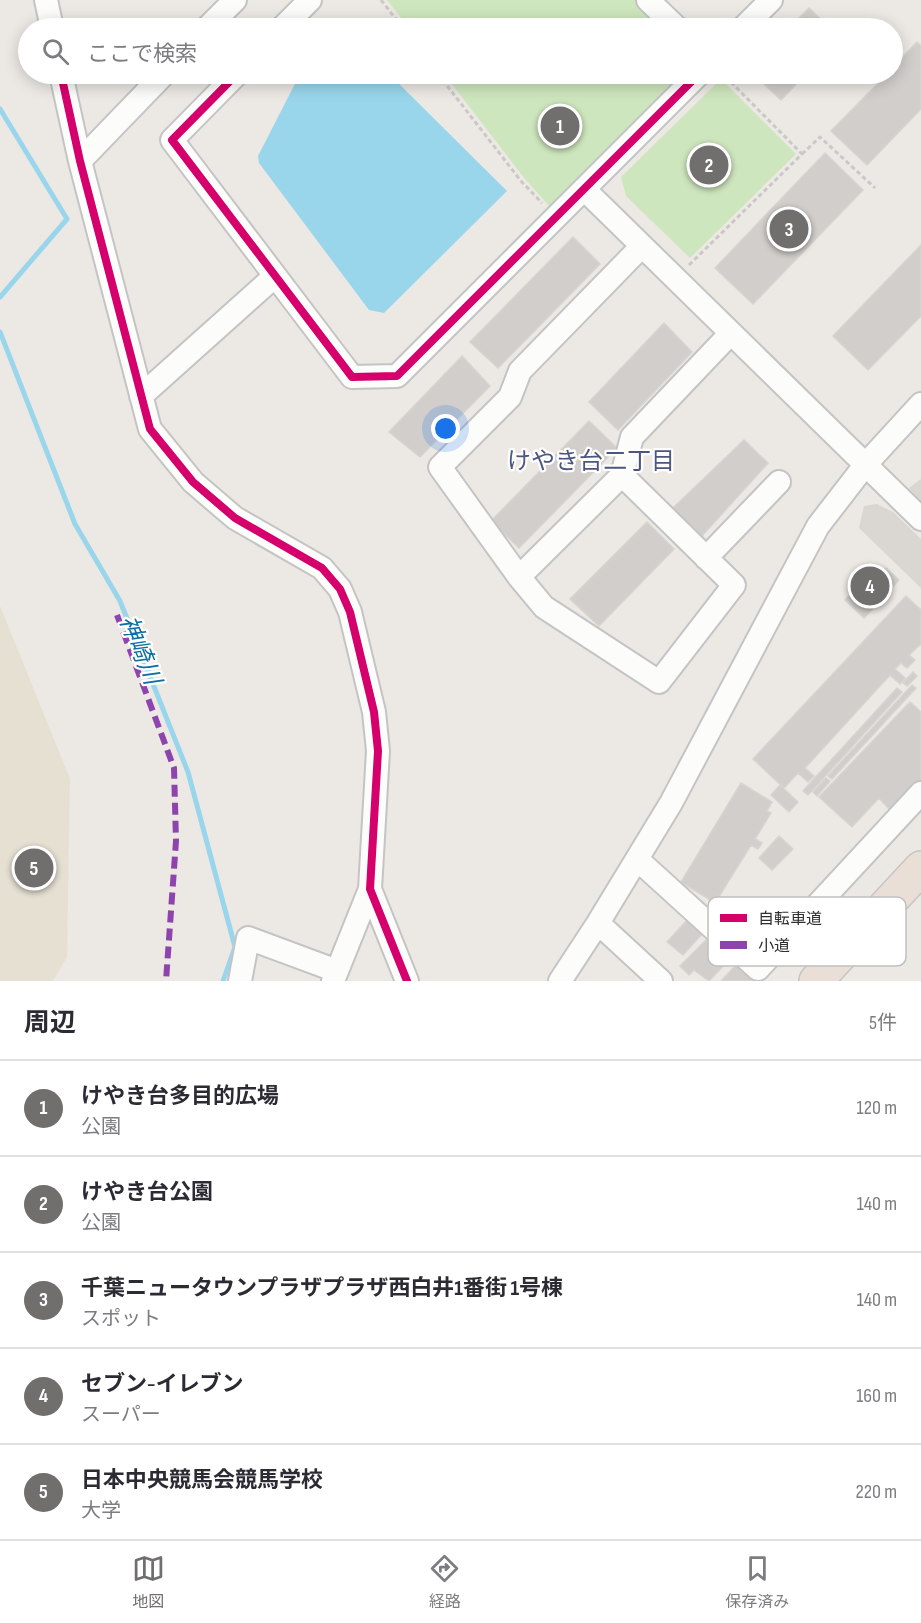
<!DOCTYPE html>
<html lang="ja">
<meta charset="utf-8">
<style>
body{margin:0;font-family:"Sofia Sans Condensed","Noto Sans JP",sans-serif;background:#f2f2f3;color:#2b2b33}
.you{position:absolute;left:446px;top:429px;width:21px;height:21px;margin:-15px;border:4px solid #fff;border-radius:50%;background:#1a73e8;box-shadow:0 0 0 9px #1a73e833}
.badge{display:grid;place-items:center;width:39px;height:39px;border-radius:50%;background:#706f6e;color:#fff;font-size:20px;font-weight:700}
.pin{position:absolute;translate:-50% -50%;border:3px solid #fff;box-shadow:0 2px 6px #0006}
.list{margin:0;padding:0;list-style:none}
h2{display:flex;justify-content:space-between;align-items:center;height:78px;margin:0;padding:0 24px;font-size:26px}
h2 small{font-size:20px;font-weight:400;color:#7c7c81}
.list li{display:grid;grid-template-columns:39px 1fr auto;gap:18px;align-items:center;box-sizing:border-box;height:96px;padding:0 24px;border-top:2px solid #e1e1e2}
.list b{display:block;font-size:22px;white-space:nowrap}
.list p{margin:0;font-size:20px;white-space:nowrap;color:#7c7c81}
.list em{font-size:20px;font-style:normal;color:#7c7c81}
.icon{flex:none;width:33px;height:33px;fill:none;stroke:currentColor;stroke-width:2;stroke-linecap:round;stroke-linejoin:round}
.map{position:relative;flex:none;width:921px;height:981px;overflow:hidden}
.search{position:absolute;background:#fff;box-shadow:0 3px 15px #0003;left:18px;right:18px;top:18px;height:66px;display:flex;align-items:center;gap:15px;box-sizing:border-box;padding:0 21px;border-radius:33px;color:#7c7c81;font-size:22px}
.sheet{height:558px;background:#fff}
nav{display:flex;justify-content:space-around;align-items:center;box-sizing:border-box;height:84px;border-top:2px solid #e1e1e2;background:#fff;font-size:16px;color:#7c7c81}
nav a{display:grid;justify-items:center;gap:3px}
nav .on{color:#706f6e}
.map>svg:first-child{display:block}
.education{fill:#e6e0d3}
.green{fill:#cee6be}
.plaza{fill:#dad6d2}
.water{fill:#99d6ec}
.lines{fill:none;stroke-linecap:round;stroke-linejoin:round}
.stream{stroke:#99d6ec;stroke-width:5}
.building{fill:#d1cecb;stroke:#d7d4d0;stroke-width:1.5}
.minor-casing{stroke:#c5c4c5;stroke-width:26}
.highway-casing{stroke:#c6c5c4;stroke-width:36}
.path{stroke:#c9c9c8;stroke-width:3;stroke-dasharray:4.5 3;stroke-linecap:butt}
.minor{stroke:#fcfcfb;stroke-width:22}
.highway{stroke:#eadfd6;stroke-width:33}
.quiet{stroke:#8e44ad;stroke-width:6;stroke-dasharray:12 6;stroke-linecap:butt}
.cycleway-casing{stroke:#fff;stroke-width:11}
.cycleway{stroke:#d6006c;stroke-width:8}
.labels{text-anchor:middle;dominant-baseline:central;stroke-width:4.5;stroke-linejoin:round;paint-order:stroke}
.neighbourhood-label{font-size:24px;fill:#4d5680;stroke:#fff}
.water-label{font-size:24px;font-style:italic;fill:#0d6fa3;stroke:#fff}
.key{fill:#fff;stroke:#c0c0c0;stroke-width:1.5}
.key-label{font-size:16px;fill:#2e2e2e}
</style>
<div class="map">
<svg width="921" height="981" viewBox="0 0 921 981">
<rect width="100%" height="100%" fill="#ece8e4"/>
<path class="education" d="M0,606L70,779L67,957L53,981H0Z"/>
<path class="green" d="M387,0H638L666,28H409Z
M444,74H688L552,209L525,179Z
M721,79L796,154L690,258L626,196L621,177Z"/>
<path class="plaza" d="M921,479V503L909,488Z
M877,504L893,512L921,539V588L859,528L864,506Z"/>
<path class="water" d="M300,74H389L507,191L384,313L369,310L259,163L258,156Z"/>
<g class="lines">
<path class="stream" d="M0,109L67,219L0,297
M0,332L75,524L120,601L188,772L235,947L223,981"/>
</g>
<path class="building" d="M809,8L830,28H789Z
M917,42L921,46V109L867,165L831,131L887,74H892V68Z
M753,74H806L781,100Z
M825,153L863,190L753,304L715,268Z
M573,237L600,264L498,368L470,342Z
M921,245V316L868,370L833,336Z
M664,323L692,352L618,430L589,402Z
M462,356L490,386L420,457L389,432Z
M589,421L617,448L519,548L491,521Z
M744,440L768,463L702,536L673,508Z
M647,522L674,549L599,626L570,599Z
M877,565L883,570L886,568L899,580L864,618L845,600Z
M906,596L921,610V644L909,655L915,660L907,668L901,663L895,669L905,678L900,684L890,675L805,768L814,776L808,782L798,773L784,788L753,759Z
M913,672L917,676L907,686L903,683Z
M912,685L916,688L832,779L828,776Z
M897,688L902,692L808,795L803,791Z
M910,702L921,712V779L891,811L879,798L852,827L819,797Z
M826,778L830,781L817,796L813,792Z
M741,783L772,802L767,811L771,813L755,839L762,843L758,849L751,845L715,903L681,882Z
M780,785L798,802L789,812L771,795Z
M779,836L793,849L772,870L759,858Z
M688,919L703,933L683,955L667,942Z
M707,939L728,961L709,981L694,970L689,975L680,966Z
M737,964L754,981H721Z"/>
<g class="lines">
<defs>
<path id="minor" d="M46,0L52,28
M648,0L677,28
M207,28L235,0
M282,28L310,0
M743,28L771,0
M61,74L80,161L150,429L193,482L235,518L322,568L340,589L350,612L374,712L378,751L370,889L407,981
M237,74L172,140L352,377L397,376L699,74
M80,161L164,74
M584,189L921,519
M141,396L275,276
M622,475L734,585L659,682L544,607L519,577L440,467L510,397L520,371L642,246
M706,558L779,482
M519,577L622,475L632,437L731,333
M638,860L758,969L921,793
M598,923L671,803L818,526L866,464L921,404
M240,981L248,938L337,971
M333,981L370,889
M560,981L598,923L661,981"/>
<path id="highway" d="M816,981L921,868"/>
</defs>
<use href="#minor" class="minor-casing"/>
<use href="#highway" class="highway-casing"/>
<path class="path" d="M381,0L403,28
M438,74L521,181L542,203
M802,154L820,137L875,188
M689,265L802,154L723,74"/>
<use href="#minor" class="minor"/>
<use href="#highway" class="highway"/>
<path class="quiet" d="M117,615L174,768L176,841L166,981"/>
<defs>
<path id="cycleway" d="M61,74L80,161L150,429L193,482L235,518L322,568L340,589L350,612L374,712L378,751L370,889L407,981
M237,74L172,140L352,377L397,376L699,74"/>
</defs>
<use href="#cycleway" class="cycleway-casing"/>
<use href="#cycleway" class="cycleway"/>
</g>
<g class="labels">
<g class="neighbourhood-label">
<text x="591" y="461">けやき台二丁目</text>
</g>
<g class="water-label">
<text transform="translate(140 650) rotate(68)">神崎川</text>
</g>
</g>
<rect x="708" y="897" width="198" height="69" rx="9" class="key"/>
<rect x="720" y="914" width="27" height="8" fill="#d6006c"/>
<rect x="720" y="941" width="27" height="8" fill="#8e44ad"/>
<g class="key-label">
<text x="758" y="924">自転車道</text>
<text x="758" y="951">小道</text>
</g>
</svg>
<div class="you"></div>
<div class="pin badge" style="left:560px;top:126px">1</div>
<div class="pin badge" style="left:709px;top:165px">2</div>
<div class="pin badge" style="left:789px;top:229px">3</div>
<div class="pin badge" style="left:870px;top:586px">4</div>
<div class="pin badge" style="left:34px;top:868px">5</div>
<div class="search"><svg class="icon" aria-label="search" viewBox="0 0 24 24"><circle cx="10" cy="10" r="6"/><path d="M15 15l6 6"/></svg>ここで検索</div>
</div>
<section class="sheet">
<h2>周辺<small>5件</small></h2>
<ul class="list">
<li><span class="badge">1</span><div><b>けやき台多目的広場</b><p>公園</p></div><em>120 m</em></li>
<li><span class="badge">2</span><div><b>けやき台公園</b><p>公園</p></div><em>140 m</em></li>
<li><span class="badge">3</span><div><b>千葉ニュータウンプラザプラザ西白井1番街 1号棟</b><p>スポット</p></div><em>140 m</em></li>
<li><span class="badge">4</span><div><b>セブン-イレブン</b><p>スーパー</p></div><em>160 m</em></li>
<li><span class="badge">5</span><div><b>日本中央競馬会競馬学校</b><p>大学</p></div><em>220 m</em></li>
</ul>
</section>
<nav>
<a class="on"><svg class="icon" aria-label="map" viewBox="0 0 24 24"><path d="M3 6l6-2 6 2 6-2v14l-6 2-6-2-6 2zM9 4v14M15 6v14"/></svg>地図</a>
<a><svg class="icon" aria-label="directions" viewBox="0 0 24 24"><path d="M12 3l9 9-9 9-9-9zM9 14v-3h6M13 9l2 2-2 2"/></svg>経路</a>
<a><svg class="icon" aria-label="saved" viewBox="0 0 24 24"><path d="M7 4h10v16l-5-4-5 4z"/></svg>保存済み</a>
</nav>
